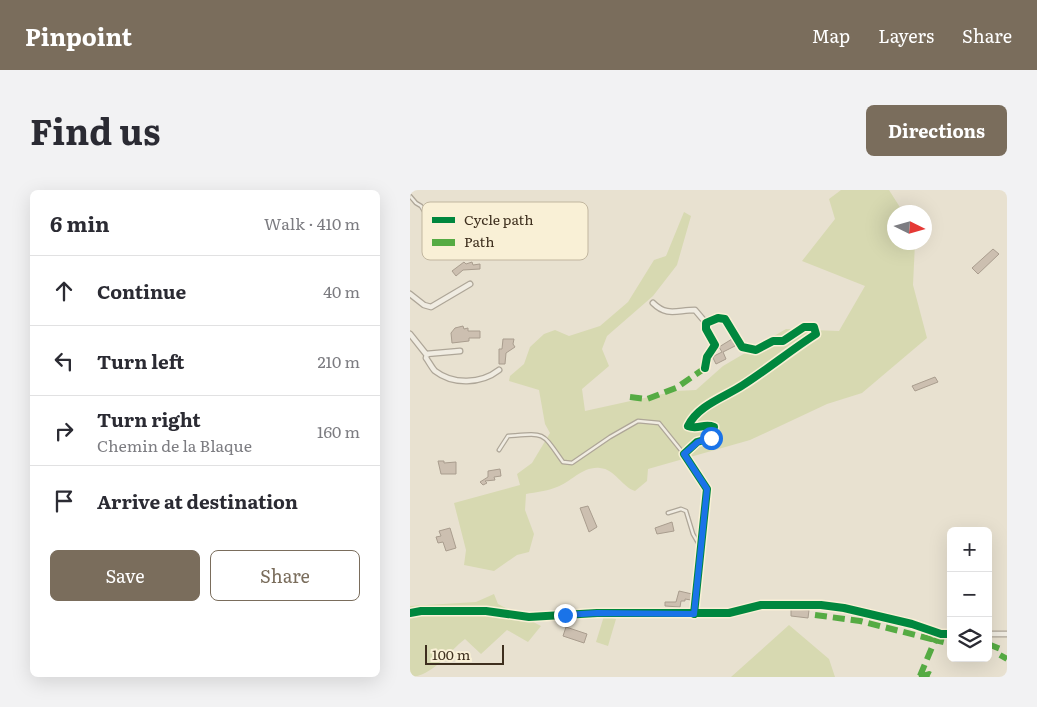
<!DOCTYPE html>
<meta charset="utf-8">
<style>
body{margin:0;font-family:Literata,serif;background:#f2f2f3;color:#2b2b33}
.controls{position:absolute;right:15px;bottom:15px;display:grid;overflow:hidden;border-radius:8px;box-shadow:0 5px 20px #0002}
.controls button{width:45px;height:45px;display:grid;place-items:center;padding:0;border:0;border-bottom:1px solid #e1e1e2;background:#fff;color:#2b2b33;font:25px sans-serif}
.compass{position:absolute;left:477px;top:15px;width:45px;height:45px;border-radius:50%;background:#fff;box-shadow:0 5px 20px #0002;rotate:95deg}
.scale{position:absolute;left:15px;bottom:12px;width:79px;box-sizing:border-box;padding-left:5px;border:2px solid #3e2f1e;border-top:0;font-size:14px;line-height:18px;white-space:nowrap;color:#3e2f1e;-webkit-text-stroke:4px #f9f0d6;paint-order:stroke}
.stop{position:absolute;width:15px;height:15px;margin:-11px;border:4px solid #1a73e8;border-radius:50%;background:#fff}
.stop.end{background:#1a73e8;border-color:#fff;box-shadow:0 1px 5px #0008}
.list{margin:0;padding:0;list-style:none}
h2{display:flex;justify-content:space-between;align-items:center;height:65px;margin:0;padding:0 20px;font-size:21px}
h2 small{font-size:16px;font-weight:400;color:#7c7c81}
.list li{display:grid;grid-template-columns:32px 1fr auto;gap:15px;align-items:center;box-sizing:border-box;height:70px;padding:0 20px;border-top:1px solid #e1e1e2}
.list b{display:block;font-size:19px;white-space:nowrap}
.list p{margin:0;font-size:16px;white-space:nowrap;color:#7c7c81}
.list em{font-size:16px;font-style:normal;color:#7c7c81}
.actions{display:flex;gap:10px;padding:15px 20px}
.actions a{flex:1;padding:11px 0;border:1px solid #7a6d5c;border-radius:8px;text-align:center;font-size:18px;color:#7a6d5c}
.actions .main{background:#7a6d5c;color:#fff}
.icon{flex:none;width:28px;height:28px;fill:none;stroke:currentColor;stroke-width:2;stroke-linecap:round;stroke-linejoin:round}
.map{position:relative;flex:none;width:597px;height:487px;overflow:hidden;border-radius:8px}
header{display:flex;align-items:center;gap:30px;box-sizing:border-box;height:70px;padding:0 25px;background:#7a6d5c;color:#fff}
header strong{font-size:24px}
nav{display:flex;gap:28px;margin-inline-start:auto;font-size:18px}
.intro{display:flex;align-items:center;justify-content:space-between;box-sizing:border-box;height:120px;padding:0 30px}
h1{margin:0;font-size:35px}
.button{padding:12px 22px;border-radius:8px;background:#7a6d5c;color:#fff;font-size:18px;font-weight:700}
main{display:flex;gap:30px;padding:0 30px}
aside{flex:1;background:#fff;border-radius:8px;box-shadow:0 5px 20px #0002}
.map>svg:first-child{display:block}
.green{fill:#d7d9b1}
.building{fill:#ccbfb0;stroke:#a99d8e}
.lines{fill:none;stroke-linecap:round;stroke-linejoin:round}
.lane-casing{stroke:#aea698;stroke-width:5}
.street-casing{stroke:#aea698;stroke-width:7}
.lane{stroke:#f0ece2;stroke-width:2.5}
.street{stroke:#f0ece2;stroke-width:4.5}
.quiet{stroke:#55ab43;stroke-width:6;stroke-dasharray:12 6;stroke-linecap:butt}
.cycleway-casing{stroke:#f9f0d6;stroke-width:11}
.cycleway{stroke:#00873e;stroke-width:8}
.route{stroke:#1a73e8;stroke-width:6}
.key{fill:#f9f0d6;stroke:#c1b69f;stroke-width:1}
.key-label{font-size:14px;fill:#3e2f1e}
</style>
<header>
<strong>Pinpoint</strong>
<nav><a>Map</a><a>Layers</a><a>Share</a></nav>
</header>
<div class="intro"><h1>Find us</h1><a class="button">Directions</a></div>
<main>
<aside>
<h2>6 min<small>Walk · 410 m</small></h2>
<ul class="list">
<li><svg class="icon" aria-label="ahead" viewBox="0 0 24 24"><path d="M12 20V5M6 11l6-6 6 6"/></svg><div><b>Continue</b></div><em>40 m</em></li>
<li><svg class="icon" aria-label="left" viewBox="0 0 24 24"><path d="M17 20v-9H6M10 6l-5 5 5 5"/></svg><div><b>Turn left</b></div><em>210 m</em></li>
<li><svg class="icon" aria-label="right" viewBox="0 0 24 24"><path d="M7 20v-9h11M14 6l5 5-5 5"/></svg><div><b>Turn right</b><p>Chemin de la Blaque</p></div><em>160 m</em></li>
<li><svg class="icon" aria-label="arrive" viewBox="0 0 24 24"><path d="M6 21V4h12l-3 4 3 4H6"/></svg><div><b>Arrive at destination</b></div></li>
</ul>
<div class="actions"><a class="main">Save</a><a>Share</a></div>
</aside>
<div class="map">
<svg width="597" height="487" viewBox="0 0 597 487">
<rect width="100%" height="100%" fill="#e8e1d0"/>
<path class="green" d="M431,0H479L493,22H484V52L505,53L503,95L517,148L452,203L417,214L340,250L238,279L237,291L225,301C212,297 205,279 190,278C173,276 161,292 147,297C138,301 126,302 116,304L115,320L124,344L119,362L107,365L84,381L54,375L56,360L44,313L110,295L107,284L122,273L140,243L135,234L129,200L99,191L100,186L114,174L120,157L134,144L145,140L159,146L190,136L218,112L244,70L256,66L274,22L281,26L267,75L243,106L197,146L192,159L199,176L172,199L175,221L266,201L286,200L313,176L376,139L429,141L455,96L392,71L425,29L419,9Z
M84,404L88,414L131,436L118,452L97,440L71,464L55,449C39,461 22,487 0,487V416L66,412Z
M194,426L206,429L198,456L186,452Z
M379,435L419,469L425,487H321Z"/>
<path class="building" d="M583,59L589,64L568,84L562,78Z
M54,72L56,74L62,72L63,75L70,74V79L53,80L46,86L42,81Z
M53,136L54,139L58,138V141H70V148H59V151L42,153L41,143L45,138Z
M93,149H104L103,154L105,157L96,163L95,174H89V159H92Z
M322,149L325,156L313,162L316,169L306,174L303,168L304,166L312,162L309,157Z
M525,187L528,192L505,201L502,196Z
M28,271H34V273L46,272V284H31Z
M90,279L91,286L84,287L85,290L75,291L77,293L73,295L70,292L78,287V281Z
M178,316L187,337L179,342L170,318Z
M262,332L264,341L247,344L245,338Z
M40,338L46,358L36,361L33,352L28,353L26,347L31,346L29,341Z
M269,401L282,404L281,410L275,409V411H271L270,417L255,416V412H266Z
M381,419L399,420L398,428L381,426Z
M156,437L177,444L174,453L153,446Z"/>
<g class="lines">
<defs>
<path id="lane" d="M0,6L6,13L11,16L17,26
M89,260L98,246C136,243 131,241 153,272L162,273L200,247L228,231L249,233L274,264
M258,323L271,319L276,321L283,344L291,358"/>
<path id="street" d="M0,104L14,115L21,117L60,94
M243,113C257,127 267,120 285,120L296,133
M0,144L16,164L50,161
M17,164L16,168C19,172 22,178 25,181C43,195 71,194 89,180
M0,423L11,421H76L119,427L187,423H319L351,415H411L434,418L502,434L531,444H541
M284,424L297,299L274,264L287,252L301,248L304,237C294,233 288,240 278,236C288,215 315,207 333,195C358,179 381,160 406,144L404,137H394L373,151H363L346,160L332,157L315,129L308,128L296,133V139L305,155L297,167L295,178
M578,444H597"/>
</defs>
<use href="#lane" class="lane-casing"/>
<use href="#street" class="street-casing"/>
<use href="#lane" class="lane"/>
<use href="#street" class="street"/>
<path class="quiet" d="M220,207L237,209L266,198L295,178
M405,425L450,431L525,450
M578,454L593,460
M590,465L597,469
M510,486L525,450L541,454
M509,487L519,484L525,487"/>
<defs>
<path id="cycleway" d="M0,423L11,421H76L119,427L187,423H319L351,415H411L434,418L502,434L531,444H541
M284,424L297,299L274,264L287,252L301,248L304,237C294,233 288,240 278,236C288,215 315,207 333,195C358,179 381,160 406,144L404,137H394L373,151H363L346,160L332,157L315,129L308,128L296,133V139L305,155L297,167L295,178"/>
</defs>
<use href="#cycleway" class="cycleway-casing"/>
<use href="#cycleway" class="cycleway"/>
</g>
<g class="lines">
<path class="route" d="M155,425L187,423L284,424L297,299L274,264L288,252L301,248"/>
</g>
<rect x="12" y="12" width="166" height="58" rx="8" class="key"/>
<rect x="22" y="27" width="23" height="6" fill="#00873e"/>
<rect x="22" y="49" width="23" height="7" fill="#55ab43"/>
<g class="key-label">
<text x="54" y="35">Cycle path</text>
<text x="54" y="57">Path</text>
</g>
</svg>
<div class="controls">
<button>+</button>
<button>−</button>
<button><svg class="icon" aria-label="layers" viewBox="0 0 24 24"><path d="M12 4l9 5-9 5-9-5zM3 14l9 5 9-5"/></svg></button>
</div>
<svg class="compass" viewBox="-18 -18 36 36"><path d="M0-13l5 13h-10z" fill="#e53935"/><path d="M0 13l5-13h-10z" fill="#7c7c81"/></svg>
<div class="scale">100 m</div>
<div class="stop" style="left:301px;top:248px"></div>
<div class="stop end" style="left:155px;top:425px"></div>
</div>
</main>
